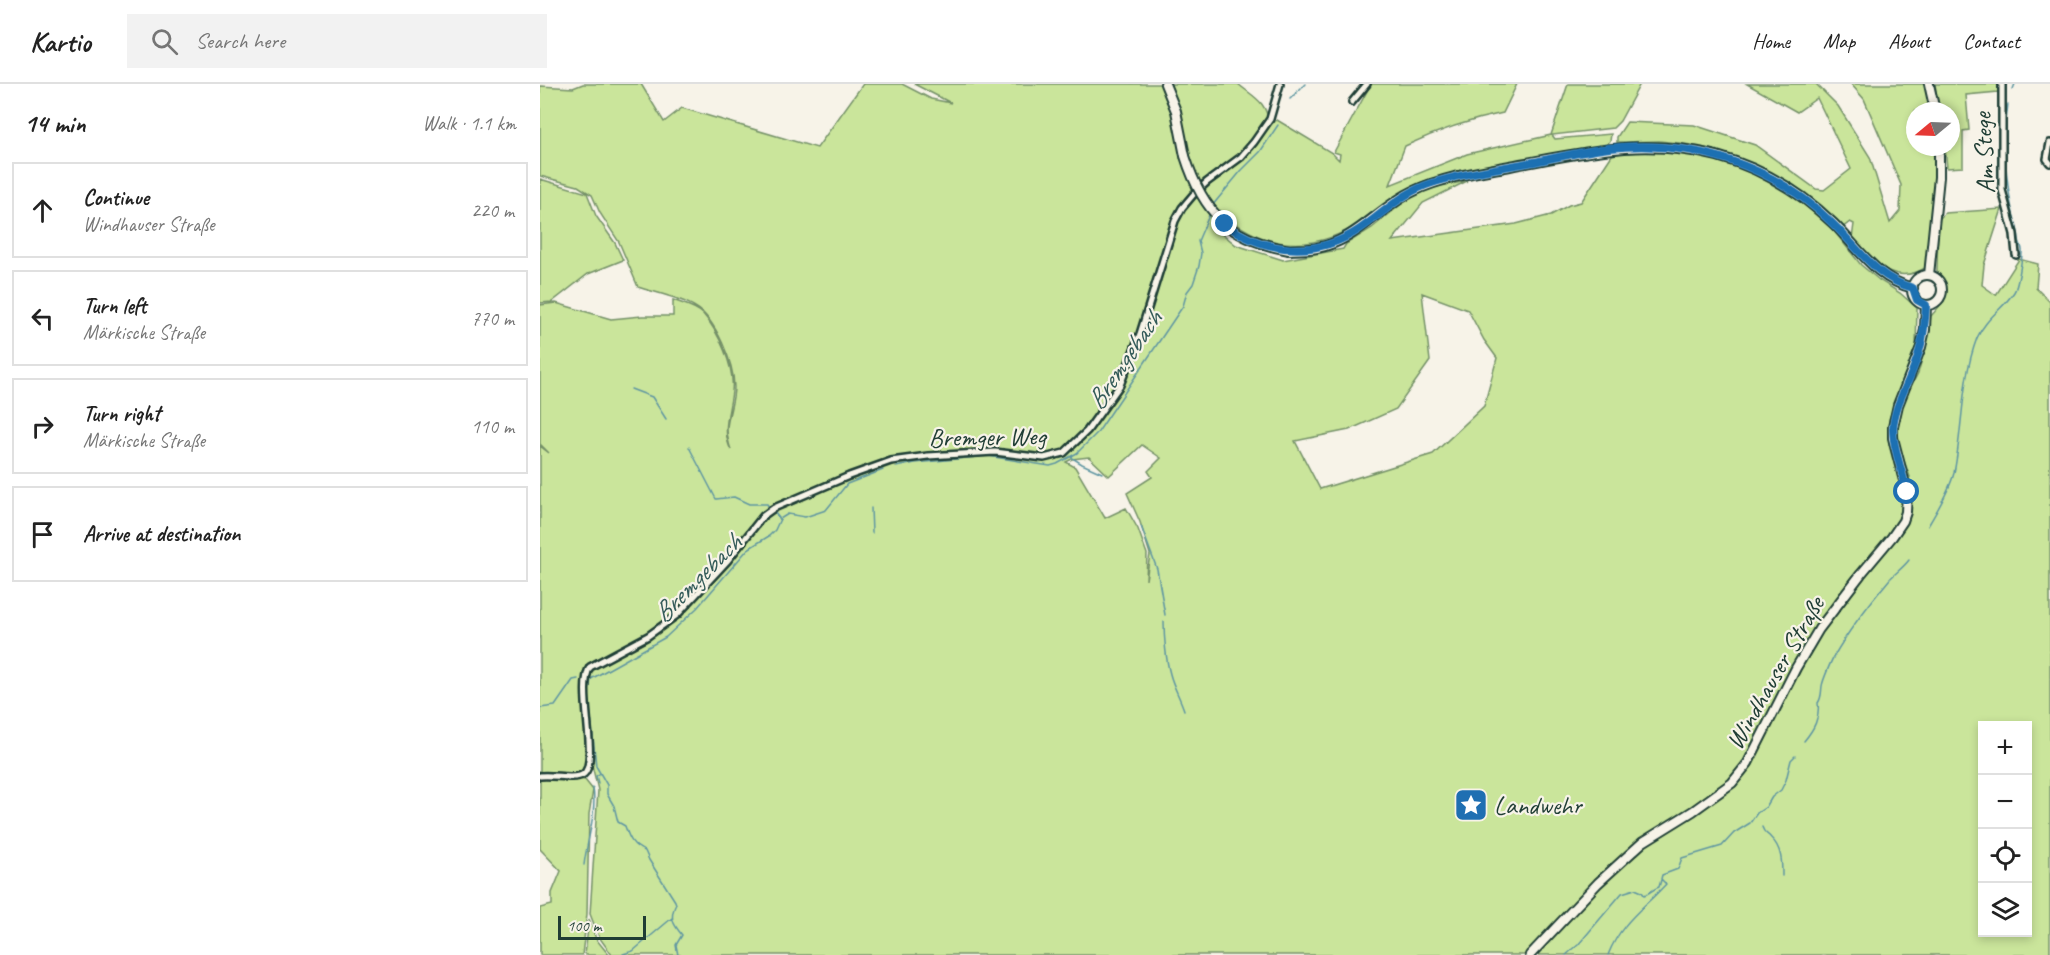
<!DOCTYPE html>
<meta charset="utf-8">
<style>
body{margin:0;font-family:Caveat,sans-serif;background:#f2f2f2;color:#222}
.controls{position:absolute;right:18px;bottom:18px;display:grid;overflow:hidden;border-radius:0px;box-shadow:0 3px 9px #0003}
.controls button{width:54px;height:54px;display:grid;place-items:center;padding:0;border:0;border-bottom:2px solid #e0e0e0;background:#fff;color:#222;font:30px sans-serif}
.compass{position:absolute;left:1366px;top:18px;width:54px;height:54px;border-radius:50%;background:#fff;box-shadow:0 3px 9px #0003;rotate:251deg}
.scale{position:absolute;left:18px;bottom:15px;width:88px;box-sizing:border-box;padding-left:6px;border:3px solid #1f3d34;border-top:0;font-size:16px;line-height:21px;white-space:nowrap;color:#1f3d34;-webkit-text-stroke:4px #f7f3e8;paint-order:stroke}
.stop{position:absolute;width:18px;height:18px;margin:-14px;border:4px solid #1f6fb2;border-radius:50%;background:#fff}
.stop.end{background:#1f6fb2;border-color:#fff;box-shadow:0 2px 6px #0008}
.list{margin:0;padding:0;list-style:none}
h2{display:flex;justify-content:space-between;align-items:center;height:78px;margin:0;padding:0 24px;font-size:26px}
h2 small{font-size:20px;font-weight:400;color:#767676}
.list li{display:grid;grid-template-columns:39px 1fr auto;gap:18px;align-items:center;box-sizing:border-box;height:96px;margin:0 12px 12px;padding:0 12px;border:2px solid #e0e0e0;border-radius:0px}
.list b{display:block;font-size:22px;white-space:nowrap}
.list p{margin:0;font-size:20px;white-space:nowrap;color:#767676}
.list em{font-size:20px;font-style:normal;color:#767676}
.icon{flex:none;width:33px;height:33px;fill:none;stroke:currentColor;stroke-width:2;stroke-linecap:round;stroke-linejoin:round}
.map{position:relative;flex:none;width:1510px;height:871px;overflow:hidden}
header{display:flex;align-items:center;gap:36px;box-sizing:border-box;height:84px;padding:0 30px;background:#fff;border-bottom:2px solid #e0e0e0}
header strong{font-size:28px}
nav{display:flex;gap:33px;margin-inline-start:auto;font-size:21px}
.search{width:420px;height:54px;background:#f2f2f2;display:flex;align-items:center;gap:15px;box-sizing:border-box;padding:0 21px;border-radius:0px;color:#767676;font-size:22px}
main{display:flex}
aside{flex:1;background:#fff}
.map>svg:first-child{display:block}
.green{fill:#cae59b;stroke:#749168;stroke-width:1.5;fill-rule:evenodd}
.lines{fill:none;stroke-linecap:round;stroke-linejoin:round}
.stream{stroke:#5f96a2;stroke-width:1.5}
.minor-casing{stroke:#1f3d34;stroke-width:10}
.secondary-casing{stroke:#1f3d34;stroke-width:12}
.minor{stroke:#f7f3e8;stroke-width:5}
.secondary{stroke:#f7f3e8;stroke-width:8}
.secondary-bridge-casing{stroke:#1f3d34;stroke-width:12;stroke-linecap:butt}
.secondary-bridge{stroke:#f7f3e8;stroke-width:8}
.route{stroke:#1f6fb2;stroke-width:8}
.labels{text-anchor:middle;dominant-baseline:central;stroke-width:4.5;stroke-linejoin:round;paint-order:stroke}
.street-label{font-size:26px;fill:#1f3d34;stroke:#f7f3e8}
.poi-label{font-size:26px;fill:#1f3d34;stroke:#f7f3e8;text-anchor:start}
.water-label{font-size:27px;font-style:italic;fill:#345b59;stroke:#f7f3e8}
</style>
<header>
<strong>Kartio</strong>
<div class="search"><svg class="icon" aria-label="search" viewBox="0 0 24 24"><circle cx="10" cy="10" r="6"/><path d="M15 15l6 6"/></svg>Search here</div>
<nav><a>Home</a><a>Map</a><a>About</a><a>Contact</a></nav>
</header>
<main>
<aside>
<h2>14 min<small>Walk · 1.1 km</small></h2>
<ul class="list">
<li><svg class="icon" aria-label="ahead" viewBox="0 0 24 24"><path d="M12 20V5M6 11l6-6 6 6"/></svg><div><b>Continue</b><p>Windhauser Straße</p></div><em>220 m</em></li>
<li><svg class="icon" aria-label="left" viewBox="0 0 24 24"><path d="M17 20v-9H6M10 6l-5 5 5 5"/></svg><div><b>Turn left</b><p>Märkische Straße</p></div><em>770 m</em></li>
<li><svg class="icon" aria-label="right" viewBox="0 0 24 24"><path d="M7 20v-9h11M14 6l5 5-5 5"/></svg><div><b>Turn right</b><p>Märkische Straße</p></div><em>110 m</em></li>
<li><svg class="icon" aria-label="arrive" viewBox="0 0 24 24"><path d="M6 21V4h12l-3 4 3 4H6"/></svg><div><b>Arrive at destination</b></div></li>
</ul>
</aside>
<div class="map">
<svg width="1510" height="871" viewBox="0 0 1510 871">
<rect width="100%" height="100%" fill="#f7f3e8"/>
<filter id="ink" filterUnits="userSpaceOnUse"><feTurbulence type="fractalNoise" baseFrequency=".0167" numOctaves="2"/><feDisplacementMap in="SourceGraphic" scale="12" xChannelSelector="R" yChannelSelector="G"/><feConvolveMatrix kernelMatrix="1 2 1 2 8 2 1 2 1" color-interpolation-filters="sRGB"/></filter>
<g filter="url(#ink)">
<path class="green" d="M43,0H101L124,38L142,24L277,64L323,0H362L391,15L411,19L374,0H698C716,15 725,16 730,41L737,36L792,69L799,76L800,70L794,68L831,0H977L963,29C928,36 897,47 865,62L850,101L927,70L1011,51L1028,0H1100L1080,37L1073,44L1012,51L1015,55L1071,50L1070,57L1066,61C1026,68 987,75 948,83C927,88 906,91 885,97C863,105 846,120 827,134C777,169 728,169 681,128L672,141L696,161L743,176L803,165L806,160L832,144L869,114L886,105L927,97L883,119L852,157L976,140L1011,131L1029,121L1041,118L1072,71L1090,67L1147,69L1200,82L1259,116L1294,147L1321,181L1339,196L1360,209L1377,224L1376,263L1349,335V361L1358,395L1370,393L1360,366L1357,339L1362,320L1378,289L1387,258L1391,232L1404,217L1406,209V200L1397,187L1398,136L1405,129L1462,125L1444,181L1442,201L1456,211L1479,175L1498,180L1496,204L1510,218V871H72L59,853L50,830L58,706L51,677L46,604L50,587L43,594L46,680L43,686L36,689L0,691V362L9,369L0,360V221L16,219L71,235L102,232H133V216C143,220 155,222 163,230C178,247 195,283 192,307C190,327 181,347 191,366C189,360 187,353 187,344C188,331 194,317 194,303C194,280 176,235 155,223C139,213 116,209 98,203L79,158L60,129L52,111L38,102L0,92V2L33,4ZM882,209L928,226L944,256L957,274L944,322L893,370L780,405L755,357L809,346L856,325L890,277ZM602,361L621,374L608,387L612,393L587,409L600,438L610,470L606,496L607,470L598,445L586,424L565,434L535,383L526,378L532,375L549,373L569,392ZM1442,642H1488V848H1442Z
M1207,0H1276L1298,22L1330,73L1350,139L1360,127L1361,101L1324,15L1311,0H1387L1391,27H1375V63H1396V91L1385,184C1353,203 1334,177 1312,155L1314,140L1310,138L1302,144C1293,135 1283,124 1272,116C1229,82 1174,60 1119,57C1105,57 1091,58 1077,58V53L1087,38L1154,41L1215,61L1276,105L1284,106L1311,85L1277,14L1257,28Z
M1395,0H1459L1458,8L1426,11L1429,46L1423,47V83L1407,84L1405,63H1411V27H1399Z
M0,95L47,109L56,132L75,159L83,176L48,190L12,218L0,219Z
M12,692L45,696L53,706L49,730L47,830L42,871H0V824L12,821V809L21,787L0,765V694Z
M49,835L56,855L69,871H45Z"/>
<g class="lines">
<path class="stream" d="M1473,5L1475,0
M750,15L765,0
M672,122L701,87L720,68L738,41
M91,305L112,313L126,335
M149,363L176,415L194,413L209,420H227L229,423
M531,373L542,380L562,389
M356,383L375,379L448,372L510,382L517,380L537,369L558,348L643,222L647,208L653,200L659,182L661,169L658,157L670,129
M331,424L332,449
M234,428L239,434
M601,442L617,485L625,531
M1388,442C1397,427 1410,405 1414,389C1423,344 1421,296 1437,254C1445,235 1463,225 1474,208C1478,202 1482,176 1482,168C1483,163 1479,160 1479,155C1478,143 1473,132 1471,120C1465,88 1463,53 1468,20
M624,538C624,553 626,576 630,590C633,602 640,614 644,626
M49,608L51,595L126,553L157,524L208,465L229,452L235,446L240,435L248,430L265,433L286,426L307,400L343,386
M49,613L56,682L67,701V710L74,722L78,738L85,742C89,754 92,762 105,767L109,776L135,817L136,820C129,834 133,840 142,851L136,861L138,871
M0,624L15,622L33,596L38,595
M1264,657C1274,645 1280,634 1278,619C1282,613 1281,609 1282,602C1283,596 1291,577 1294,572C1310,544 1329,520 1349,496C1355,489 1363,484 1369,476
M58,699L56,692L59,690
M1222,743C1224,750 1227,749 1231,754C1242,764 1242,779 1242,792
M44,781C47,755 57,729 53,704
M83,870L93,867L132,834
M1026,871L1038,861L1082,809L1095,805L1102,808L1104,811C1109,810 1113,805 1119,803L1121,796
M1068,871C1081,838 1103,825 1126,800L1121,795L1122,791L1138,785L1142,774L1182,762L1194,749L1210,739L1217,729L1226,723L1232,713L1241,706L1246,696L1251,676L1255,672"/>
<defs>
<path id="minor" d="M1462,0V106L1474,150L1476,171
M812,18L827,0
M1510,59L1507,75L1510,79
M0,692C12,690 33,696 42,691C61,682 36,604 50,583L108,552L137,531L188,476L223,432L234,424L309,392L351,377L388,372L455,368L504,374L524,369L547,347L580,301L600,250L635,137L642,124L653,111L667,98L701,73L714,58L730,35L740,0"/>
<path id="secondary" d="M625,0L636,27L645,72
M1389,0L1395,27
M749,166C758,165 768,166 777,164C816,157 839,123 874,107C903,93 938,88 970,82C1042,69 1103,53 1177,72C1221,84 1261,108 1293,139C1319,164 1336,195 1373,204
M1389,191L1399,93V63
M1372 206a15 15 0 1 1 30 0a15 15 0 1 1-30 0Z
M990,871L1058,799L1103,758L1153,727L1192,699L1208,679L1256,584L1279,545L1321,490L1352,453L1363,437L1366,428L1367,408L1353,354V343L1358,321L1381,263L1385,246L1386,221"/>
</defs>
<use href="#minor" class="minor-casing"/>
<use href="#secondary" class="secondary-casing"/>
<use href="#minor" class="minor"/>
<use href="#secondary" class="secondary"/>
<defs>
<path id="secondary-bridge" d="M645,72C663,129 690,156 749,166"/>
</defs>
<use href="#secondary-bridge" class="secondary-bridge-casing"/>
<use href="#secondary-bridge" class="secondary-bridge"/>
</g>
</g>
<g class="lines" filter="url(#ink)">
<path class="route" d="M685,140C725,170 777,174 820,145C844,129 863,108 892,99C925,89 960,84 994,78C1019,73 1044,67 1069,64C1152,55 1234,81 1293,140C1319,165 1336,194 1373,204L1377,216L1386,221C1385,241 1383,260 1375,280C1368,301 1354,322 1353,345C1353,366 1363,388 1367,408"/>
</g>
<defs>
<symbol id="sight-square" viewBox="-11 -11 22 22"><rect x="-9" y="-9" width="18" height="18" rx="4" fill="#1f6fb2" stroke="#f7f3e8"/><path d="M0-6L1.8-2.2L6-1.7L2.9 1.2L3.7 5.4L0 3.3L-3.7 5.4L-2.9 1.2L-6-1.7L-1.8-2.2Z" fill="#fff"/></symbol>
</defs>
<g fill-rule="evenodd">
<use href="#sight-square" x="912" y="702" width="38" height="38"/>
</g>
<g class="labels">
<g class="street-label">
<text transform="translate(1444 69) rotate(-93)">Am Stege</text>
<text transform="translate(447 353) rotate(-1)">Bremger Weg</text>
<text transform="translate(1235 589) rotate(-60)">Windhauser Straße</text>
</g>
<g class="poi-label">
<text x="954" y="721">Landwehr</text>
</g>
<g class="water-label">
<text transform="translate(584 276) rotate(-56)">Bremgebach</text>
<text transform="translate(157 494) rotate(-45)">Bremgebach</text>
</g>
</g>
</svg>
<div class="controls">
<button>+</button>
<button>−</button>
<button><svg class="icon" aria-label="locate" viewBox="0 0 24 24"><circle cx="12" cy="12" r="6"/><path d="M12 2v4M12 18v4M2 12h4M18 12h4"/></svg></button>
<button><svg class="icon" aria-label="layers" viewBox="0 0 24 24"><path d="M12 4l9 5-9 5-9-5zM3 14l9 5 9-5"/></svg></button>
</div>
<svg class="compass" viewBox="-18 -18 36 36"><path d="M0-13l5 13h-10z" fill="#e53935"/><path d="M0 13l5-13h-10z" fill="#767676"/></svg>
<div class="scale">100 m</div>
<div class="stop" style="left:1367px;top:408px"></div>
<div class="stop end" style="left:685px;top:140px"></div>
</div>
</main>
